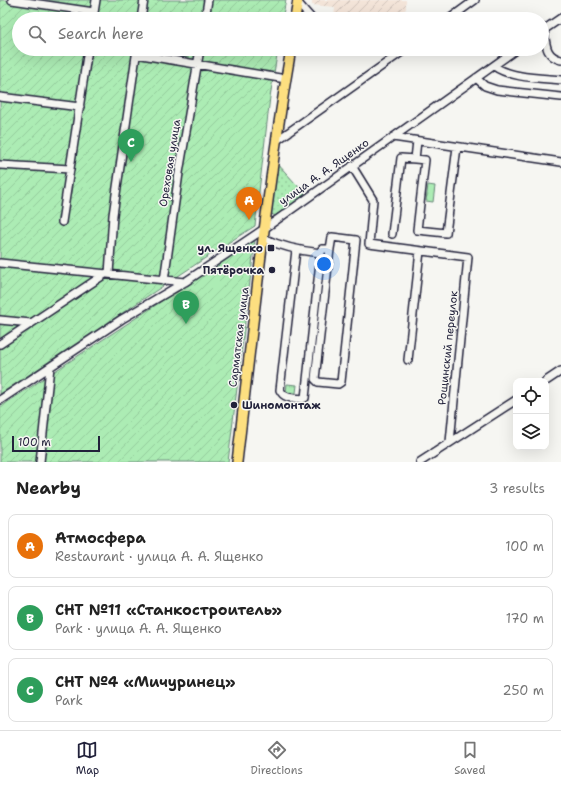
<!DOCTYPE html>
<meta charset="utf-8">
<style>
body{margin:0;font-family:"Shantell Sans",sans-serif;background:#f2f2f2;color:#222}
.controls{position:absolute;right:12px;bottom:12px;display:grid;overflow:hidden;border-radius:8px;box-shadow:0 4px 16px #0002}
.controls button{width:36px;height:36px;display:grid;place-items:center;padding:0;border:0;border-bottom:1px solid #e0e0e0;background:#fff;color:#222;font:20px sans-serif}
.scale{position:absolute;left:12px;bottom:10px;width:88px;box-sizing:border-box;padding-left:4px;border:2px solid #22223b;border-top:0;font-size:11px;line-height:14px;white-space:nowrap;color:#22223b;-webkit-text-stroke:3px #f6f6f2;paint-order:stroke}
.you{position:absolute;left:324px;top:264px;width:14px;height:14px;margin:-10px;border:3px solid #fff;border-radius:50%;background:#1a73e8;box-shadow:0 0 0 6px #1a73e833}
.badge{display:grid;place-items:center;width:26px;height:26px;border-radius:50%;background:#22223b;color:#fff;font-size:13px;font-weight:700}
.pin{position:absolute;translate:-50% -33px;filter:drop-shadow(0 1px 2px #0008)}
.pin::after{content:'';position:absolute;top:21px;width:14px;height:12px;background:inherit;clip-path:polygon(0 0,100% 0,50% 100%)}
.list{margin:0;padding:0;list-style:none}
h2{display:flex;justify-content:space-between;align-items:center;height:52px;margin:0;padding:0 16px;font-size:17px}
h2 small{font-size:13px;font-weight:400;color:#767676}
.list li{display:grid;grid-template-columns:26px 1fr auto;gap:12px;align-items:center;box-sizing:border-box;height:64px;margin:0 8px 8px;padding:0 8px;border:1px solid #e0e0e0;border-radius:8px}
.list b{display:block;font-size:15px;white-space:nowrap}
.list p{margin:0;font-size:13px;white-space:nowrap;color:#767676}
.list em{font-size:13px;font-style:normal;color:#767676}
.icon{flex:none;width:22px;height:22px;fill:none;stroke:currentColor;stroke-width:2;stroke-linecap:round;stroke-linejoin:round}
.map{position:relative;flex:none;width:561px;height:462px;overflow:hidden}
.search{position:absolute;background:#fff;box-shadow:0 4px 16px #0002;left:12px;right:12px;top:12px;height:44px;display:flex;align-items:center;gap:10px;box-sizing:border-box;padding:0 14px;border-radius:22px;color:#767676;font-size:15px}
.sheet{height:268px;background:#fff}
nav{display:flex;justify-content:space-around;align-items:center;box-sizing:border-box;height:56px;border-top:1px solid #e0e0e0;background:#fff;font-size:11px;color:#767676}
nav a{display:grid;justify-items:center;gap:2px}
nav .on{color:#22223b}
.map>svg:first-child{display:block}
.industrial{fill:url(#industrial-furrows)}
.grass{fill:url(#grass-dots);stroke:#678778}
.park{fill:url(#park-tufts);stroke:#678778}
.garden{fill:url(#garden-furrows);stroke:#678778}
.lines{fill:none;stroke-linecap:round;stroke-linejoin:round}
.minor-casing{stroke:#22223b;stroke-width:10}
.major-casing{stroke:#22223b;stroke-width:12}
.minor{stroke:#f6f6f2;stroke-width:7}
.major{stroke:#fddf80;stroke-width:9}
.poi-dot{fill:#22223b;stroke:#f6f6f2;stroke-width:1.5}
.labels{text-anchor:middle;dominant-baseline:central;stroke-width:3;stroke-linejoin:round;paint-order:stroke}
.street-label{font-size:11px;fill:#22223b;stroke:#f6f6f2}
.poi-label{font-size:11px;font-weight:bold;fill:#22223b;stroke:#f6f6f2;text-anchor:end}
</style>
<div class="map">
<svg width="561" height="462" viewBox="0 0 561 462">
<defs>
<pattern id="industrial-furrows" width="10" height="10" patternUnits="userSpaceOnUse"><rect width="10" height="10" fill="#f4e5d9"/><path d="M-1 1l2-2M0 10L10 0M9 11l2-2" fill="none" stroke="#d1c4bb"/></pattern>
<pattern id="grass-dots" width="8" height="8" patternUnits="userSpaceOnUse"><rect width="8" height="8" fill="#acecb4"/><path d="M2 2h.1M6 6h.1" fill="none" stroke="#94ca9c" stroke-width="1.8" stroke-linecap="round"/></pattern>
<pattern id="park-tufts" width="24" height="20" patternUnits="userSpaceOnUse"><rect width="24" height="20" fill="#acecb4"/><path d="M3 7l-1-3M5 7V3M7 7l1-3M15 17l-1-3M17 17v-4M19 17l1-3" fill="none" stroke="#94ca9c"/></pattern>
<pattern id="garden-furrows" width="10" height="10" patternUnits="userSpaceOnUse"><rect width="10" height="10" fill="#acecb4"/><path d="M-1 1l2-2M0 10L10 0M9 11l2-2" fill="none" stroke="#94ca9c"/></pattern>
</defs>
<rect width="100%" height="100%" fill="#f6f6f2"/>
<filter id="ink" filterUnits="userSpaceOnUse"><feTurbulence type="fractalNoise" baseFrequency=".025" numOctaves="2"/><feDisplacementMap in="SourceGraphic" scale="8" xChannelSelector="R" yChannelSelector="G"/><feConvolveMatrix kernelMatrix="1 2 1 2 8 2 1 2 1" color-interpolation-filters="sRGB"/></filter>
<g filter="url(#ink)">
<path class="industrial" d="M312,0H406V9L391,19H334L335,7L312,5Z"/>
<path class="grass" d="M276,162L306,195L278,216L273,215L271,213Z"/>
<path class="park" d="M428,185L435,186L433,202L426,201Z
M287,384L297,385L296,393L286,392Z"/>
<path class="garden" d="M0,0H286L282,19H19V49H278L270,97L255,226L231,241L0,394Z
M255,240L228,462H0V407Z"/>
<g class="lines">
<defs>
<path id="minor" d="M12,0L94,12
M298,3L312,19
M93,19L96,0
M141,19L144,0
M205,19L208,0
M449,19L475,0
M544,30C546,44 545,56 561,60
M542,31L561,18
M136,54L286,79
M494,66C510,78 541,78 561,80
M476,78L485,86L497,90L561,97
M0,97L80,107
M393,137L561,162
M276,141L406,49
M417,141L415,159L425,160L417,230L446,233L457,147
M0,165L70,169
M352,166L373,200L369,244L468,257L450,442
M62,222L88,49
M392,234L401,158L415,159
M263,238C282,247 300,251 321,253L305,398L302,399C294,398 284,399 280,390L296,250
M321,253L322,249H330L332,237L356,240L341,382L338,384L318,382L315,379L330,249
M0,263L185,282
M109,274L113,215L137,49
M164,281L179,173L200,49
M0,320L31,323
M0,344L105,274
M408,360L420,251
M546,381L561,371
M0,400L122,319L185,282L264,229L517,49
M40,462L50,367
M420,462L516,400"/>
<path id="major" d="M295,19L298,0
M237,462C253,324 267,186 291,49"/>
</defs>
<use href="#minor" class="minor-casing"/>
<use href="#major" class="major-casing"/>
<use href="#minor" class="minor"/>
<use href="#major" class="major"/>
</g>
</g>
<g class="poi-dot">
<rect x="267" y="244" width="8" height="8" rx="2"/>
<circle cx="272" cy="270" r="4"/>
<circle cx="234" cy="405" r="4"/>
</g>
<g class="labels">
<g class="street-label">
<text transform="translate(170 163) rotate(-81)">Ореховая улица</text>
<text transform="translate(324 172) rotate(-35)">улица А. А. Ященко</text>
<text transform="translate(239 337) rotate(-83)">Сарматская улица</text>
<text transform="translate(448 348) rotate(-84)">Рощинский переулок</text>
</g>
<g class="poi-label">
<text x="263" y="248">ул. Ященко</text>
<text x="264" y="270">Пятёрочка</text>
<text x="242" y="405" text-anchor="start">Шиномонтаж</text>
</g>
</g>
</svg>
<div class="controls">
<button><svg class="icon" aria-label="locate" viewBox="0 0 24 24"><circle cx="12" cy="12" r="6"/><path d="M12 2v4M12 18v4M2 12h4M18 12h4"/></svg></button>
<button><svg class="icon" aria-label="layers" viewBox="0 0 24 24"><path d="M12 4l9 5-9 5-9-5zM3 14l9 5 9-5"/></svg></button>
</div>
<div class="scale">100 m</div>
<div class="you"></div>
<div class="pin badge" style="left:249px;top:220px;background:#e8710a">A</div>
<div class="pin badge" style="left:186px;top:324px;background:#2e9e5b">B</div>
<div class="pin badge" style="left:131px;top:162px;background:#2e9e5b">C</div>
<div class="search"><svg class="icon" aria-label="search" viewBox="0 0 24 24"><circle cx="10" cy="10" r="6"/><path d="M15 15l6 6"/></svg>Search here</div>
</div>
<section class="sheet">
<h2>Nearby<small>3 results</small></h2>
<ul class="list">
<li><span class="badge" style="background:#e8710a">A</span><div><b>Атмосфера</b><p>Restaurant · улица А. А. Ященко</p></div><em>100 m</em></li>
<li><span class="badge" style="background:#2e9e5b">B</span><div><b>СНТ №11 «Станкостроитель»</b><p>Park · улица А. А. Ященко</p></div><em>170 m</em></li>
<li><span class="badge" style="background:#2e9e5b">C</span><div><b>СНТ №4 «Мичуринец»</b><p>Park</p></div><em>250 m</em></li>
</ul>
</section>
<nav>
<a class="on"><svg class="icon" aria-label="map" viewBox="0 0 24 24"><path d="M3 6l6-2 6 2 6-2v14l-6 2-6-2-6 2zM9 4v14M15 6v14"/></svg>Map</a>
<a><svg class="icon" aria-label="directions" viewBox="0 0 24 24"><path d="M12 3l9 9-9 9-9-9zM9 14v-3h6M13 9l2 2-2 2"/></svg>Directions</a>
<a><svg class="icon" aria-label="saved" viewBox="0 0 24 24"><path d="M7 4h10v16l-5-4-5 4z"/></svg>Saved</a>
</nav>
